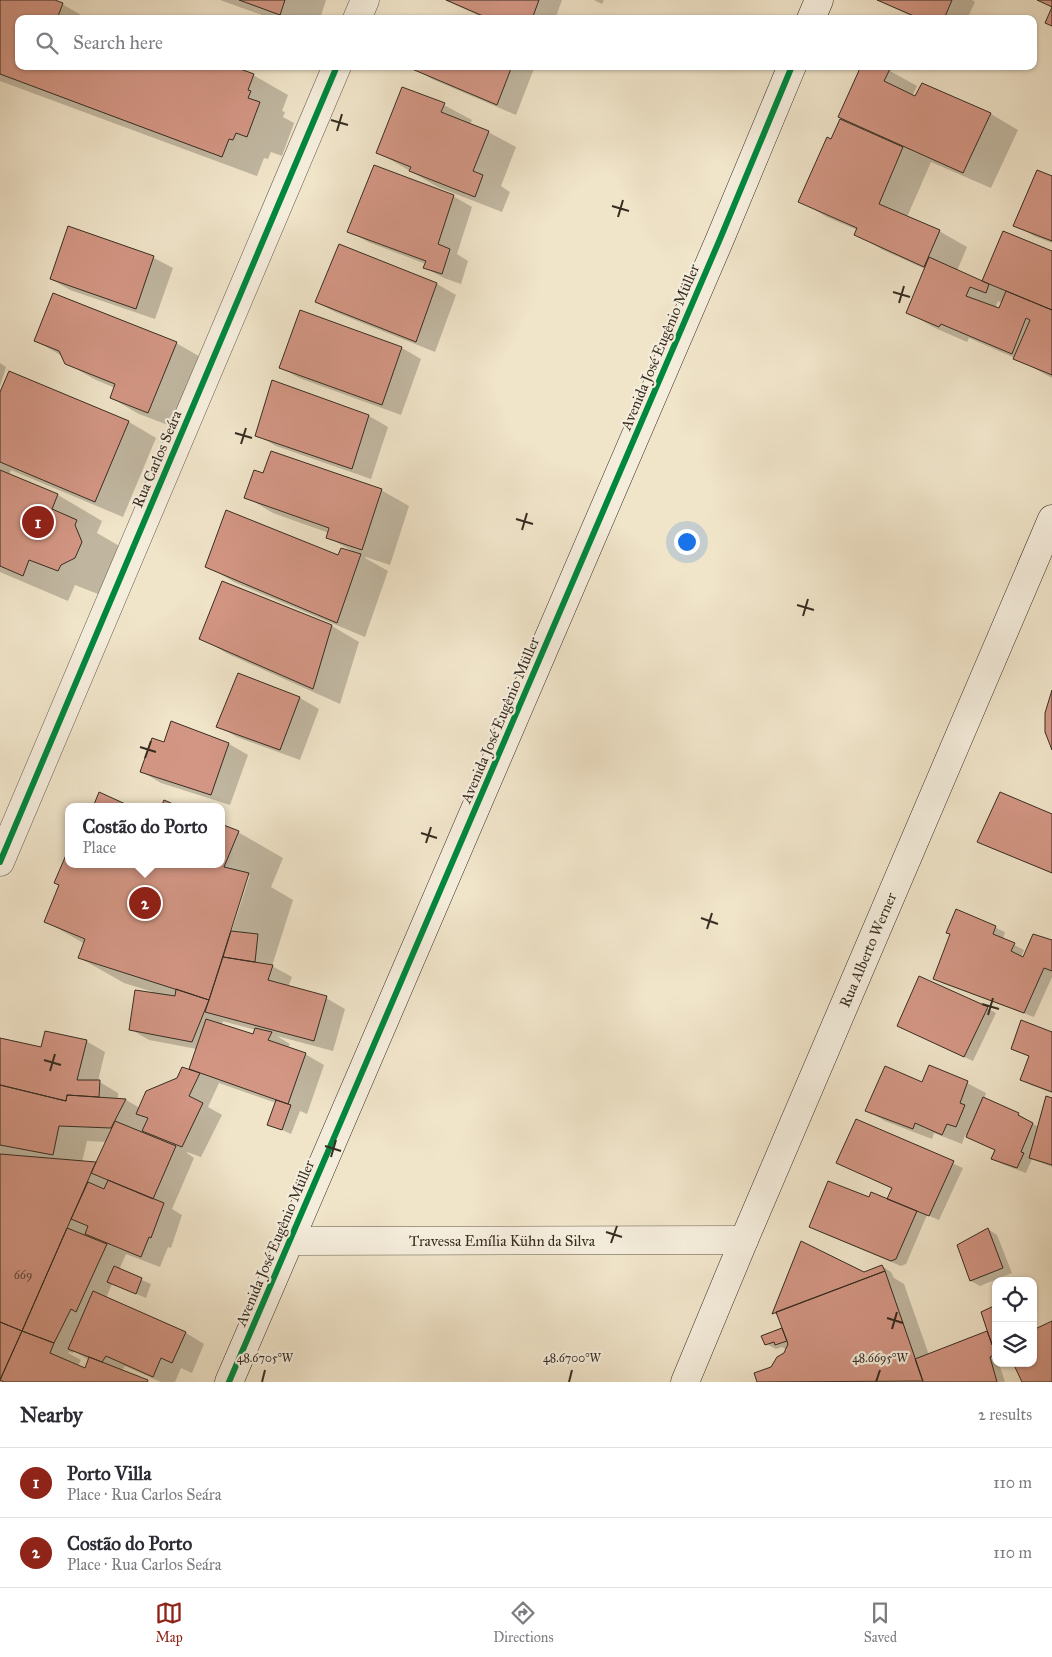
<!DOCTYPE html>
<meta charset="utf-8">
<style>
body{margin:0;font-family:"IM FELL Great Primer",serif;background:#f2f2f3;color:#2b2b33}
.controls{position:absolute;right:15px;bottom:15px;display:grid;overflow:hidden;border-radius:10px;box-shadow:0 1px 4px #0004}
.controls button{width:45px;height:45px;display:grid;place-items:center;padding:0;border:0;border-bottom:1px solid #e1e1e2;background:#fff;color:#2b2b33;font:25px sans-serif}
.you{position:absolute;left:686px;top:541px;width:18px;height:18px;margin:-12px;border:4px solid #fff;border-radius:50%;background:#1a73e8;box-shadow:0 0 0 8px #1a73e833}
.badge{display:grid;place-items:center;width:32px;height:32px;border-radius:50%;background:#8f2418;color:#fff;font-size:16px;font-weight:700}
.pin{position:absolute;translate:-50% -50%;border:2px solid #fff;box-shadow:0 1px 5px #0006}
.popup{position:absolute;left:65px;top:803px;width:160px;height:65px;box-sizing:border-box;display:grid;place-content:center;border-radius:10px;background:#fff;filter:drop-shadow(0 1px 4px #0005);font-size:16px;white-space:nowrap;color:#7c7c81}
.popup b{font-size:19px;color:#2b2b33}
.popup::after{content:'';position:absolute;left:50%;top:100%;margin-left:-10px;border:10px solid transparent;border-top-color:#fff}
.list{margin:0;padding:0;list-style:none}
h2{display:flex;justify-content:space-between;align-items:center;height:65px;margin:0;padding:0 20px;font-size:21px}
h2 small{font-size:16px;font-weight:400;color:#7c7c81}
.list li{display:grid;grid-template-columns:32px 1fr auto;gap:15px;align-items:center;box-sizing:border-box;height:70px;padding:0 20px;border-top:1px solid #e1e1e2}
.list b{display:block;font-size:19px;white-space:nowrap}
.list p{margin:0;font-size:16px;white-space:nowrap;color:#7c7c81}
.list em{font-size:16px;font-style:normal;color:#7c7c81}
.icon{flex:none;width:28px;height:28px;fill:none;stroke:currentColor;stroke-width:2;stroke-linecap:round;stroke-linejoin:round}
.map{position:relative;flex:none;width:1052px;height:1382px;overflow:hidden}
.search{position:absolute;background:#fff;box-shadow:0 1px 4px #0004;left:15px;right:15px;top:15px;height:55px;display:flex;align-items:center;gap:12px;box-sizing:border-box;padding:0 18px;border-radius:10px;color:#7c7c81;font-size:19px}
.sheet{height:205px;background:#fff}
nav{display:flex;justify-content:space-around;align-items:center;box-sizing:border-box;height:70px;border-top:1px solid #e1e1e2;background:#fff;font-size:14px;color:#7c7c81}
nav a{display:grid;justify-items:center;gap:2px}
nav .on{color:#8f2418}
.map>svg:first-child{display:block}
.shadow{fill:#0003;fill-rule:evenodd}
.building{fill:#d39684;stroke:#362d22}
.lines{fill:none;stroke-linecap:round;stroke-linejoin:round}
.street-casing{stroke:#645b4c;stroke-width:29}
.secondary-casing{stroke:#362d22;stroke-width:29}
.street{stroke:#f5eddc;stroke-width:28}
.secondary{stroke:#f5eddc;stroke-width:28}
.cycleway-casing{stroke:#f5eddc;stroke-width:9}
.cycleway{stroke:#00873e;stroke-width:6}
.ticks{fill:none;stroke:#362d22;stroke-width:2}
.labels{text-anchor:middle;dominant-baseline:central;stroke-width:4.5;stroke-linejoin:round;paint-order:stroke}
.number-label{font-size:12px;fill:#5d473a}
.street-label{font-size:15px;fill:#362d22;stroke:#f5eddc}
.ticks-label{font-size:12px;text-anchor:middle;fill:#362d22;stroke:#f5eddc;stroke-width:4.5;stroke-linejoin:round;paint-order:stroke}
</style>
<div class="map">
<svg width="1052" height="1382" viewBox="0 0 1052 1382">
<rect width="100%" height="100%" fill="#f0e4c9"/>
<filter id="stains"><feTurbulence type="fractalNoise" baseFrequency=".004" numOctaves="4"/><feColorMatrix values="0 0 0 0 .2 0 0 0 0 .09 0 0 0 0 .02 0 0 0 .5 -.17"/></filter>
<radialGradient id="worn" r=".72"><stop offset=".6" stop-color="#630" stop-opacity="0"/><stop offset="1" stop-color="#630" stop-opacity=".3"/></radialGradient>
<path class="shadow" d="M0,0H51L62,4L88,19H19V66L253,75L288,95L282,111L285,112L283,117L294,123L282,156L271,152L268,159L264,158L257,176L0,81Z
M220,0H326L320,19H273Z
M445,0H562L555,19H486Z
M594,0H604L602,4Z
M877,0H972L975,2L967,19H917Z
M414,66H535L516,115L432,79L414,68Z
M881,66L917,86L912,96L916,97L922,84L991,114L1018,130L991,188L931,162L907,217L939,231L967,247L957,271L983,282L1052,252V378L1015,358L969,338L967,342L935,328L907,312L925,269L883,250L856,234L857,230L827,217L800,201L842,118ZM998,301L1003,303L1000,310L995,308Z
M402,88L444,105L472,120L470,124L488,132L516,147L501,186L510,192L502,212L438,187L377,152Z
M1052,178V243L1034,236L1015,225Z
M453,196L472,207L457,254L468,261L461,284L444,278L425,268L426,264L368,242L349,231Z
M69,228L154,258L173,268L155,319L70,290L51,279Z
M340,246L437,284L456,295L435,352L335,312L316,302Z
M301,312L402,348L421,359L401,415L299,378L280,367Z
M36,341L176,343L204,359L176,428L139,414L111,398L115,388L94,379L66,363L62,356Z
M0,363L6,367L0,386Z
M9,373L129,422L156,438L123,517L11,470L9,475L58,495L102,521L97,533L121,547L103,596L75,585L68,601L0,572V395Z
M273,382L369,416L388,427L371,479L276,446L257,435Z
M263,474L381,490L409,506L390,565L366,557L365,558L388,571L365,637L234,582L207,566L339,556L352,551L327,537L329,533L273,513L246,497Z
M332,626L359,642L340,704L228,654L201,638Z
M238,675L300,698L319,709L300,760L237,737L218,726Z
M165,743L229,744L248,755L230,805L161,783L142,772Z
M1052,816V873L988,847L979,842Z
M221,825L238,832L283,858L271,887L293,900L272,966L292,977L288,987L326,998L345,1009L333,1051L277,1036L290,1044L288,1048L305,1054L324,1065L307,1114L300,1111L291,1134L269,1124L276,1103L219,1083L208,1107L222,1115L201,1157L187,1152V1153L194,1158L172,1209L182,1215L171,1248L168,1247L160,1267L126,1254L119,1270L151,1284L146,1298L112,1284L106,1298L186,1333L204,1344L192,1373L181,1368L175,1382H161L125,1366L122,1371L150,1382H0V1039L42,1048L86,1041L105,1052L98,1081L118,1093V1100H126L140,1108L190,1071L197,1049L149,1040L130,1029L153,992L124,983L80,958L85,944L45,921L69,864H221ZM247,874L250,875L231,933H229ZM223,1021L226,1022L256,1030L253,1036L222,1025ZM87,1141L107,1142L96,1164L82,1162ZM74,1351L89,1360L85,1370L78,1366L81,1360L68,1353L69,1352L73,1353Z
M957,910L1005,932L1003,939L1024,950L1021,957L1024,958L1052,942V977L1034,1017L944,984L934,978L951,934Z
M987,1008L996,1013L973,1061L908,1031Z
M1052,1033V1093L1031,1085L1021,1080L1030,1057L1013,1048Z
M967,1083L986,1093L984,1099L1018,1114L1038,1127L1052,1099V1167L1032,1159L1026,1173L1002,1164L993,1159L997,1151L965,1135L962,1144L934,1133L932,1139L885,1121L866,1110L923,1084Z
M856,1121L963,1168L939,1220L927,1215L906,1264L901,1266L820,1232L811,1226L870,1199L888,1200L893,1189L838,1163Z
M988,1229L997,1235L1012,1273L980,1286L971,1281L958,1246Z
M882,1266L891,1272L894,1278L904,1284L929,1355L989,1332L996,1306V1363H999L1005,1382H759L756,1374L772,1368L785,1354L787,1350L782,1347L776,1349L766,1344L783,1328L779,1316L774,1313Z"/>
<path class="building" d="M0,0H55L63,3L57,19H19V66H232L254,74L248,90L251,91L248,98L260,102L247,137L236,133L233,140L229,139L222,157L0,74Z
M239,0H285L280,15Z
M446,0H539L532,19H490Z
M877,0H952L944,19H921Z
M1037,0H1052V26L1045,23L1052,7Z
M413,66H512L497,105L412,69Z
M861,66H884L890,69L884,81L915,96L922,83L991,113L963,173L838,117Z
M402,87L445,103L441,112L489,131L473,171L483,175L475,197L409,171L411,167L376,153Z
M840,119L903,147L879,204L940,230L924,267L854,235L857,228L798,202L827,137L831,139Z
M374,165L454,195L438,244L450,249L442,274L423,268L426,261L347,232Z
M1037,170L1052,176V241L1013,226Z
M68,226L154,256L136,309L50,279Z
M1003,231L1052,251V310L982,281Z
M339,244L437,283L416,342L315,302Z
M929,257L989,284L986,293L970,287L966,296L999,308L1006,291L1052,310V375L1013,359L1030,320L1026,318L1012,354L941,324L939,327L906,313Z
M53,293L177,342L148,413L110,398L115,384L65,364L59,351L34,341Z
M300,310L402,347L382,405L279,368Z
M9,371L129,421L95,502L0,462V392Z
M272,380L369,415L352,469L255,436Z
M271,451L382,489L362,550L326,538L329,528L244,498L254,470L263,473Z
M0,470L58,494L52,509L77,520L75,525L82,542L75,558L61,565L58,571L29,560L23,576L0,566Z
M226,510L338,555L341,548L361,554L337,623L205,567Z
M222,581L332,625L313,689L199,639Z
M238,673L300,697L280,750L216,727Z
M1052,690V750L1045,732V713Z
M171,721L229,743L211,795L140,772L152,738L164,742Z
M99,792L132,807H93Z
M1000,792L1052,814V873L977,842Z
M164,800L180,807H161Z
M221,824L239,831L224,867L249,873L209,1000L78,958L85,939L44,922L59,885L54,883L69,848V864H221Z
M956,909L996,926L993,934L1015,943L1011,951L1023,957L1033,934L1052,940V971L1044,968L1024,1013L933,979L950,934L946,933Z
M231,931L258,934L255,962L223,957Z
M223,957L273,965L268,980L327,996L314,1041L205,1012Z
M919,976L988,1007L964,1057L897,1026Z
M176,989L209,1000L192,1042L129,1030L135,990L175,996Z
M206,1019L253,1034L255,1028L272,1032L268,1040L306,1053L288,1104L189,1069Z
M1021,1020L1052,1032V1092L1020,1080L1029,1056L1011,1049Z
M45,1031L87,1040L77,1080H100L99,1097L67,1095L66,1101L0,1085V1038L41,1047Z
M929,1065L968,1081L960,1103L965,1105L956,1127L947,1124L942,1135L915,1123L913,1129L865,1111L885,1066L922,1082Z
M182,1067L200,1073L189,1096L203,1103L182,1147L142,1131L148,1118L136,1114L146,1091L177,1078Z
M0,1085L66,1101L67,1095L126,1099L111,1128L59,1126L53,1155L0,1145Z
M1046,1096L1052,1098V1165L1029,1158Z
M983,1097L1019,1113L1018,1115L1033,1123L1021,1152L1024,1153L1017,1168L991,1159L995,1150L966,1137Z
M276,1100L291,1105L282,1130L267,1125Z
M856,1119L954,1161L929,1216L887,1199L892,1188L836,1163Z
M115,1121L176,1146L153,1199L91,1173Z
M0,1154L96,1162L22,1331L0,1322Z
M108,1180L164,1203L151,1238L149,1237L141,1257L85,1234L88,1226L71,1219L88,1182L104,1189Z
M828,1181L869,1197L871,1192L917,1211L896,1259L891,1261L809,1227Z
M67,1228L107,1244L76,1312L71,1309L54,1343L22,1331Z
M988,1228L1003,1268L970,1281L957,1245Z
M801,1241L864,1272L882,1265L885,1271L772,1314Z
M114,1266L142,1278L136,1294L107,1282Z
M885,1271L923,1381L757,1382L754,1373L771,1367L777,1357L784,1353L788,1344L776,1312Z
M93,1291L186,1332L172,1363L161,1358L153,1377L106,1356L102,1362L68,1349Z
M996,1305V1343L992,1345L981,1312Z
M1052,1321V1382H1022L1013,1363H1033V1330Z
M0,1322L22,1331L0,1380Z
M782,1328L787,1341L775,1345L774,1342L765,1345L761,1336Z
M22,1331L54,1343L50,1353L85,1368L89,1357L148,1380L147,1382H4L0,1380Z
M987,1331L996,1354L990,1357L997,1382H923L915,1359Z"/>
<g class="lines">
<defs>
<path id="street" d="M357,19L365,0
M0,862L337,66
M289,1241L744,1240"/>
<path id="secondary" d="M811,19L819,0
M229,1382L720,239L792,66
M685,1382L744,1240L1052,519"/>
</defs>
<use href="#street" class="street-casing"/>
<use href="#secondary" class="secondary-casing"/>
<use href="#street" class="street"/>
<use href="#secondary" class="secondary"/>
<defs>
<path id="cycleway" d="M0,862L337,66
M229,1382L720,239L792,66"/>
</defs>
<use href="#cycleway" class="cycleway-casing"/>
<use href="#cycleway" class="cycleway"/>
</g>
<path class="ticks" d="M331,120L348,125M337,131L342,114M612,206L629,211M618,217L623,200M893,292L910,297M899,303L904,286M235,433L252,438M241,444L246,428M516,519L533,524M522,530L527,513M797,605L814,610M803,616L808,599M140,747L156,752M145,758L151,741M421,833L437,838M426,843L431,827M701,918L718,924M707,929L712,913M982,1004L999,1009M988,1015L993,998M44,1060L61,1065M50,1071L55,1054M325,1146L341,1151M331,1157L336,1140M606,1232L622,1237M611,1243L617,1226M887,1318L903,1323M892,1329L897,1312M262,1382L265,1370M569,1382L572,1370M876,1382L880,1370"/>
<g class="labels">
<g class="number-label">
<text x="23" y="1275">669</text>
</g>
<g class="street-label">
<text transform="translate(660 347) rotate(-67)">Avenida José Eugênio Müller</text>
<text transform="translate(157 459) rotate(-67)">Rua Carlos Seára</text>
<text transform="translate(500 720) rotate(-67)">Avenida José Eugênio Müller</text>
<text transform="translate(868 950) rotate(-67)">Rua Alberto Werner</text>
<text x="502" y="1241">Travessa Emília Kühn da Silva</text>
<text transform="translate(275 1243) rotate(-67)">Avenida José Eugênio Müller</text>
</g>
</g>
<g class="ticks-label">
<text x="265" y="1362">48.6705°W</text>
<text x="572" y="1362">48.6700°W</text>
<text x="880" y="1362">48.6695°W</text>
</g>
<rect width="100%" height="100%" filter="url(#stains)"/>
<rect width="100%" height="100%" fill="url(#worn)"/>
</svg>
<div class="controls">
<button><svg class="icon" aria-label="locate" viewBox="0 0 24 24"><circle cx="12" cy="12" r="6"/><path d="M12 2v4M12 18v4M2 12h4M18 12h4"/></svg></button>
<button><svg class="icon" aria-label="layers" viewBox="0 0 24 24"><path d="M12 4l9 5-9 5-9-5zM3 14l9 5 9-5"/></svg></button>
</div>
<div class="you"></div>
<div class="pin badge" style="left:38px;top:522px">1</div>
<div class="pin badge" style="left:145px;top:903px">2</div>
<div class="popup"><b>Costão do Porto</b>Place</div>
<div class="search"><svg class="icon" aria-label="search" viewBox="0 0 24 24"><circle cx="10" cy="10" r="6"/><path d="M15 15l6 6"/></svg>Search here</div>
</div>
<section class="sheet">
<h2>Nearby<small>2 results</small></h2>
<ul class="list">
<li><span class="badge">1</span><div><b>Porto Villa</b><p>Place · Rua Carlos Seára</p></div><em>110 m</em></li>
<li><span class="badge">2</span><div><b>Costão do Porto</b><p>Place · Rua Carlos Seára</p></div><em>110 m</em></li>
</ul>
</section>
<nav>
<a class="on"><svg class="icon" aria-label="map" viewBox="0 0 24 24"><path d="M3 6l6-2 6 2 6-2v14l-6 2-6-2-6 2zM9 4v14M15 6v14"/></svg>Map</a>
<a><svg class="icon" aria-label="directions" viewBox="0 0 24 24"><path d="M12 3l9 9-9 9-9-9zM9 14v-3h6M13 9l2 2-2 2"/></svg>Directions</a>
<a><svg class="icon" aria-label="saved" viewBox="0 0 24 24"><path d="M7 4h10v16l-5-4-5 4z"/></svg>Saved</a>
</nav>
